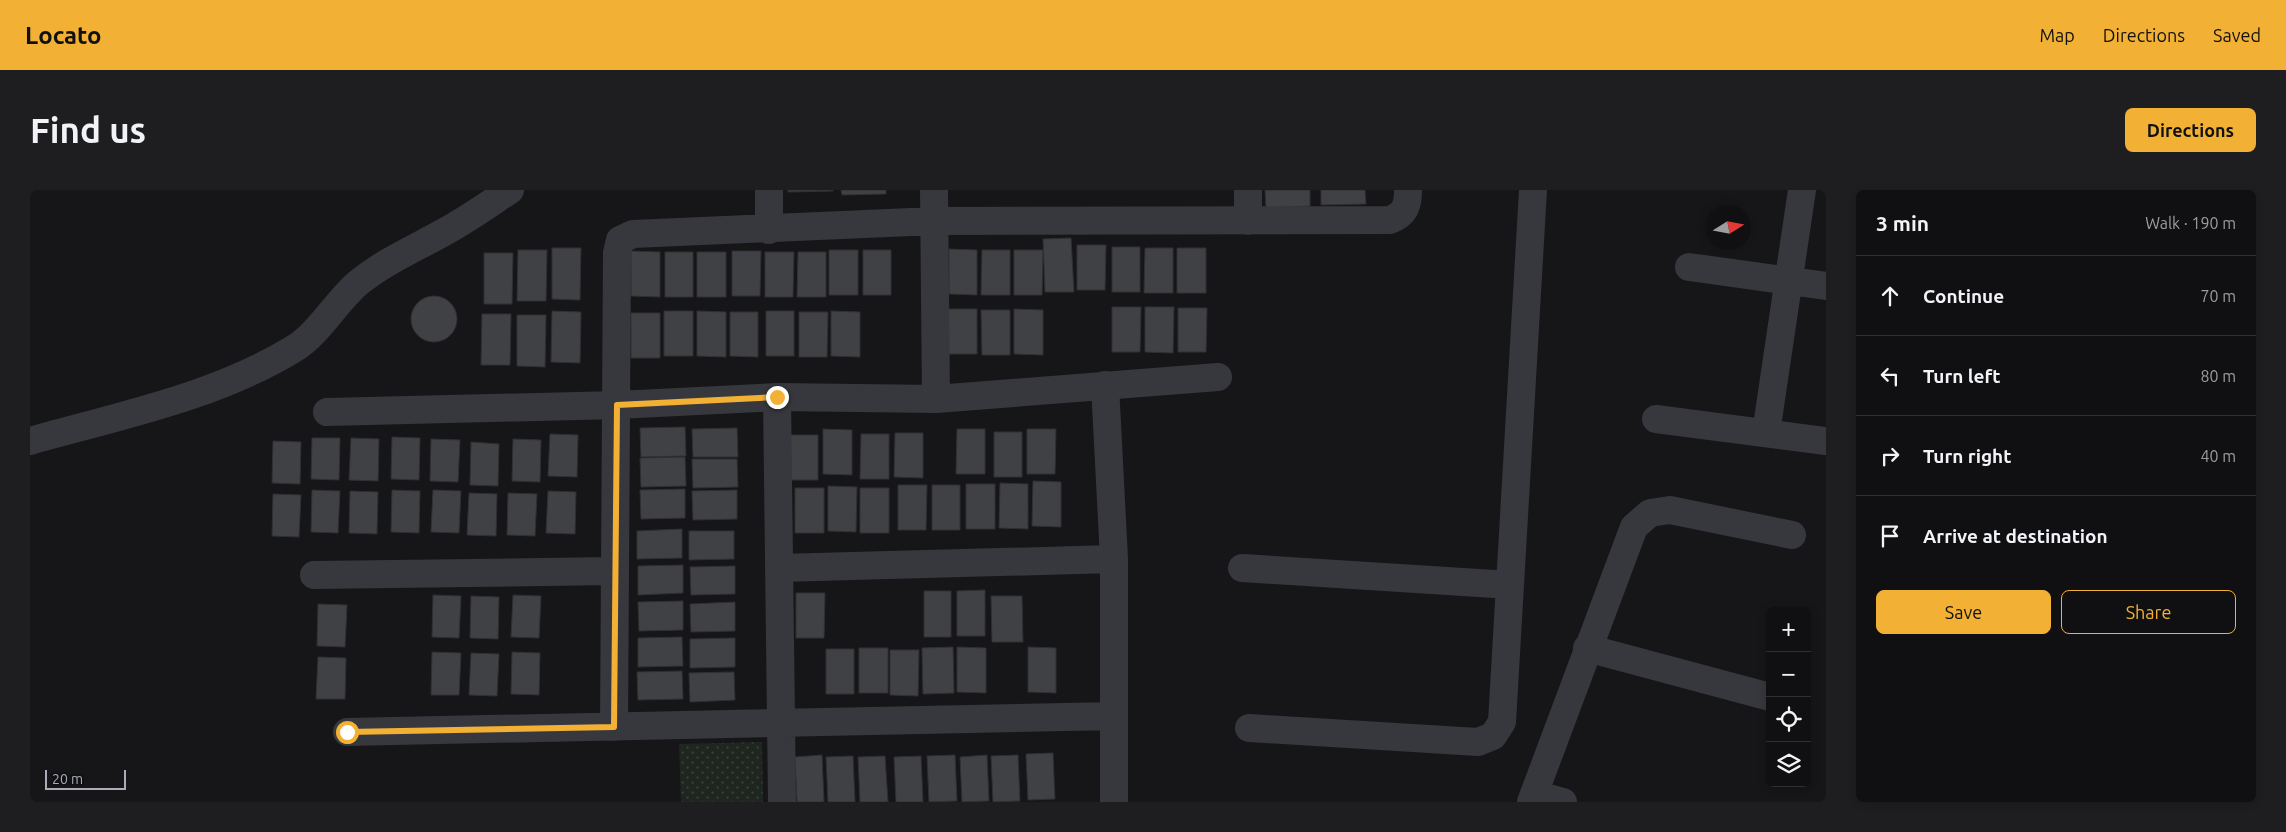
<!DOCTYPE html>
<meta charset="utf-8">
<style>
body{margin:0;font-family:Ubuntu,sans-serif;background:#1e1e20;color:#f1f3f6}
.controls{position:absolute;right:15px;bottom:15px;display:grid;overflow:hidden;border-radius:8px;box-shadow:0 2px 8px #0003}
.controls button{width:45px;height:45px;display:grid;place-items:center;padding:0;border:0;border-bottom:1px solid #303032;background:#101012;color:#f1f3f6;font:25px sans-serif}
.compass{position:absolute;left:1676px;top:15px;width:45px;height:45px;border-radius:50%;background:#101012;box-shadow:0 2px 8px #0003;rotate:79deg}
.scale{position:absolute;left:15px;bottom:12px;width:81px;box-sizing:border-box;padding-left:5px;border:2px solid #a8adb8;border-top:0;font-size:14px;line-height:18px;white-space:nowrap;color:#a8adb8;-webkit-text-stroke:4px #111113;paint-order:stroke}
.stop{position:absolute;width:15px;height:15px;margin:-11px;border:4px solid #f2b134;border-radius:50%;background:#fff}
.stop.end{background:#f2b134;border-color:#fff;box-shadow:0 1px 5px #0008}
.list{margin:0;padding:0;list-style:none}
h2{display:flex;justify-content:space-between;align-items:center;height:65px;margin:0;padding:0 20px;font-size:21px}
h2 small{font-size:16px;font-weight:400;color:#9c9d9f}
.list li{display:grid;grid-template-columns:32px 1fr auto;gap:15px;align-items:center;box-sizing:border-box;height:80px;padding:0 20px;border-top:1px solid #303032}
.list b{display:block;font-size:19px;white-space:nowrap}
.list em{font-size:16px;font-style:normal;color:#9c9d9f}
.actions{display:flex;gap:10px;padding:15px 20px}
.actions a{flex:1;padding:11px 0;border:1px solid #f2b134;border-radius:8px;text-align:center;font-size:18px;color:#f2b134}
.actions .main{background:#f2b134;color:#111}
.icon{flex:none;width:28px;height:28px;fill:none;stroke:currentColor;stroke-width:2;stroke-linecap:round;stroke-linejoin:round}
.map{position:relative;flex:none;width:1796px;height:612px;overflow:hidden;border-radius:8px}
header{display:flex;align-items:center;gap:30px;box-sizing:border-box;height:70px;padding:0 25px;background:#f2b134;color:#111}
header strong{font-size:24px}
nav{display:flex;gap:28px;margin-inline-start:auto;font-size:18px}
.intro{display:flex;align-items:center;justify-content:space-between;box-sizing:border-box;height:120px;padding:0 30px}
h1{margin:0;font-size:35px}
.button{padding:12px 22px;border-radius:8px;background:#f2b134;color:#111;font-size:18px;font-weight:700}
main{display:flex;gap:30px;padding:0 30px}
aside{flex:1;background:#101012;border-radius:8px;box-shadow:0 2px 8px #0003}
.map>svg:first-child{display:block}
.grass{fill:url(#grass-dots)}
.building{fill:#404145;stroke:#303034}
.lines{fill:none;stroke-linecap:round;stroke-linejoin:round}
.minor{stroke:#37383d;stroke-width:28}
.route{stroke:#f2b134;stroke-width:6}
</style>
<header>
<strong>Locato</strong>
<nav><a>Map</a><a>Directions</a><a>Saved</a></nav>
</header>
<div class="intro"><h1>Find us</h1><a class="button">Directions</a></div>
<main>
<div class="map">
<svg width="1796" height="612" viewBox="0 0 1796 612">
<defs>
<pattern id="grass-dots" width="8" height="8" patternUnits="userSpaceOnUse" patternTransform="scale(1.25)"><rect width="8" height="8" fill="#1e261f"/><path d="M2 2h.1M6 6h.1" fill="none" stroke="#3c433d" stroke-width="1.8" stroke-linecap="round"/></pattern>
</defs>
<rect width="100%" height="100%" fill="#161618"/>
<path class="grass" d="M732,552L733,612H651L649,554Z"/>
<path class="building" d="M758,0H803V1L758,2Z
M811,0H856V4L812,5Z
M1235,0H1280V16L1236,18Z
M1291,0H1335L1336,14L1291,15Z
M1041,48L1044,102H1015L1013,49Z
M1047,55H1076L1075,100H1047Z
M1082,57H1110V102H1082Z
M522,58H551L550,110L522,109Z
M1115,58H1143V103H1114Z
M1147,58H1176V103H1147Z
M919,59L947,60V105L919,104Z
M488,60H517L516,111H487Z
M799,60H828V105H799Z
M833,60H861V105H833Z
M952,60H980V105H951Z
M984,60H1013L1012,105H984Z
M601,61L630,62V107L601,106Z
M702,61H731L730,106H702Z
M635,62H663V107H635Z
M667,62H696V107H667Z
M735,62H764L763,107H735Z
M768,62H796V107H767Z
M454,63H483L482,114H454Z
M381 129a23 23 0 1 1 46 0a23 23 0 1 1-46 0Z
M1082,117H1111L1110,162H1082Z
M1115,117H1144L1143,163L1115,162Z
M1148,118H1177L1176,162H1148Z
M918,119H947V164H918Z
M984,119L1013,120V165L984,164Z
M951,120H980V165H952Z
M522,121L551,122L550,173L521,172Z
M634,121H663V166H634Z
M667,121L696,122V167L667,166Z
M736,121H764V166H736Z
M801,121L830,122V167L801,166Z
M700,122H728V167L700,166Z
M769,122H798L797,167H769Z
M601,123H630V168H601Z
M452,124H481L480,175H451Z
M487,125H516L515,177L487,176Z
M655,237L656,266L611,267L610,238Z
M707,238L708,267H663L662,239Z
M793,239L822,240V285L793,284Z
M927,239H955V284H926Z
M997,239H1026L1025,284H997Z
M964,242H992V287H964Z
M865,243H893V288L864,287Z
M520,244L548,245L547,287L518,286Z
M831,244H859V289H830Z
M760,245H788V290H760Z
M362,247L390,248L389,290L361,289Z
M282,248H310L309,290L281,289Z
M321,248L349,249L348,291L319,290Z
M401,249L430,250L428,292L400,291Z
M483,249L511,250L510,292L482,291Z
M243,251L271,252L270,294L242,293Z
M441,252L469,254L468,296L440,295Z
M655,267L656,296L611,297L610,268Z
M662,269H707L708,297L663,298Z
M1003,291L1031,292V337L1002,336Z
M970,293L998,294V339L969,338Z
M936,294H965V339H936Z
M868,295H897L896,340H868Z
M902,295H930V340H902Z
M798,296L827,297L826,342L798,341Z
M765,298H794V343H765Z
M830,298H859V343H830Z
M655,299V328L611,329L610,300Z
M282,300L310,301L308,343L281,342Z
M362,300L390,301L389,343L361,342Z
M403,300L431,301L429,343L401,342Z
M707,300V329L663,330L662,301Z
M320,301L348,302L347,344L319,343Z
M518,301L546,302L545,344L516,343Z
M439,303L467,304L466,346L437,345Z
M478,303L507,304L505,346L477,345Z
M243,304L271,305L269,347L242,346Z
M652,339V368L607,369V341Z
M659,341H704V369L659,370Z
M653,375V403L608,405V376Z
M705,376V404L661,405L660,377Z
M955,400V446H927V401Z
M894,401H921V447H894Z
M766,403H795L794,448H766Z
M403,405L431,406L429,448L402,447Z
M483,405L511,406L509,448L481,447Z
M441,406L469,407L468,449L440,448Z
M961,406H992L993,452H962Z
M653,411V440L609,441L608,412Z
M705,412V441L661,442L660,414Z
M288,414L317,415L315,457L287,456Z
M652,447L653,476L608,477V448Z
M705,448V477L660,478V449Z
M923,457L924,503L893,504L892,458Z
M927,457L956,458V503L927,502Z
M998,457L1026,458V503L998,502Z
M829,458H858V503H829Z
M796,459H824V504H796Z
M860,460H889L888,506L860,505Z
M402,462L431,463L429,505H401Z
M482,462L510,463L509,505L481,504Z
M441,463L469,464L467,506L439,505Z
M288,467L316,468L315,509H286Z
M652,481L653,509L608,510L607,482Z
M704,482L705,510L660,512L659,483Z
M1023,563L1025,609L998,610L996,564Z
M792,565L794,612H767L765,567Z
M925,565L927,611L899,612L897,566Z
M957,565L959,611L932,612L930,567Z
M988,565L990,611L963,612L961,566Z
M823,566L825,612H798L796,567Z
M855,566L858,612H830L828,567Z
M891,566L893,612H866L864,567Z"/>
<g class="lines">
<path class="minor" d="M739,0V40
M904,0L906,209
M1218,31V0
M1659,77L1796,96
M1075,195L1084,369V612
M747,207L752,612
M297,222L587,215L747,207L906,209L1188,187
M1626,229L1796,251
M1736,243L1772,0
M0,251C88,226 186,207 265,158C288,144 306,112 328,93C355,71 386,58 416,41C438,29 459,14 480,0
M749,378L1084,369
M1212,378L1480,395
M284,385L584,381
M1557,458L1740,507
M584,537L587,63L590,50L603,44L904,31L1360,30C1375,24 1378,16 1378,0
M1219,538L1448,552L1463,546L1472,532L1503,0
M317,542L1084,526
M1504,604L1533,612
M1501,612L1604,337L1620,323L1640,320L1762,345"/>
</g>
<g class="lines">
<path class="route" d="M317,542L584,537L587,215L747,207"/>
</g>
</svg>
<div class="controls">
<button>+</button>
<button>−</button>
<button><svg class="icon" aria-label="locate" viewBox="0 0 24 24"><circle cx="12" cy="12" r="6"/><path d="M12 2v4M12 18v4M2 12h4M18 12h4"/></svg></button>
<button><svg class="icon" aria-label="layers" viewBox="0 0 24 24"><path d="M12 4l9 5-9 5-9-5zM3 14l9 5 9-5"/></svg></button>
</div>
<svg class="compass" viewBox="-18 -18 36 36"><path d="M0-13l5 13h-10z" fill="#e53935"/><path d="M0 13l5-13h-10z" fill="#9c9d9f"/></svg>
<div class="scale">20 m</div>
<div class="stop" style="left:317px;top:542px"></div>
<div class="stop end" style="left:747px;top:207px"></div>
</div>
<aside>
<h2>3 min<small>Walk · 190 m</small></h2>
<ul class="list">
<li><svg class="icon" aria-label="ahead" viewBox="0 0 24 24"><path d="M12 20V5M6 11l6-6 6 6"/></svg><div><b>Continue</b></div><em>70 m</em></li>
<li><svg class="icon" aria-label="left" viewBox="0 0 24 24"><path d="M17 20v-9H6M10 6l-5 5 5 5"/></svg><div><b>Turn left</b></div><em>80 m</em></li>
<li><svg class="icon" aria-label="right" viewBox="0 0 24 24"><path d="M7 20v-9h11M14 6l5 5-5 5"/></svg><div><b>Turn right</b></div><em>40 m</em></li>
<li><svg class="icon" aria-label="arrive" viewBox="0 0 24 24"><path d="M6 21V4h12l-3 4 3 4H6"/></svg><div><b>Arrive at destination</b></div></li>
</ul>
<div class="actions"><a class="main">Save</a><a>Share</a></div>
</aside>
</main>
